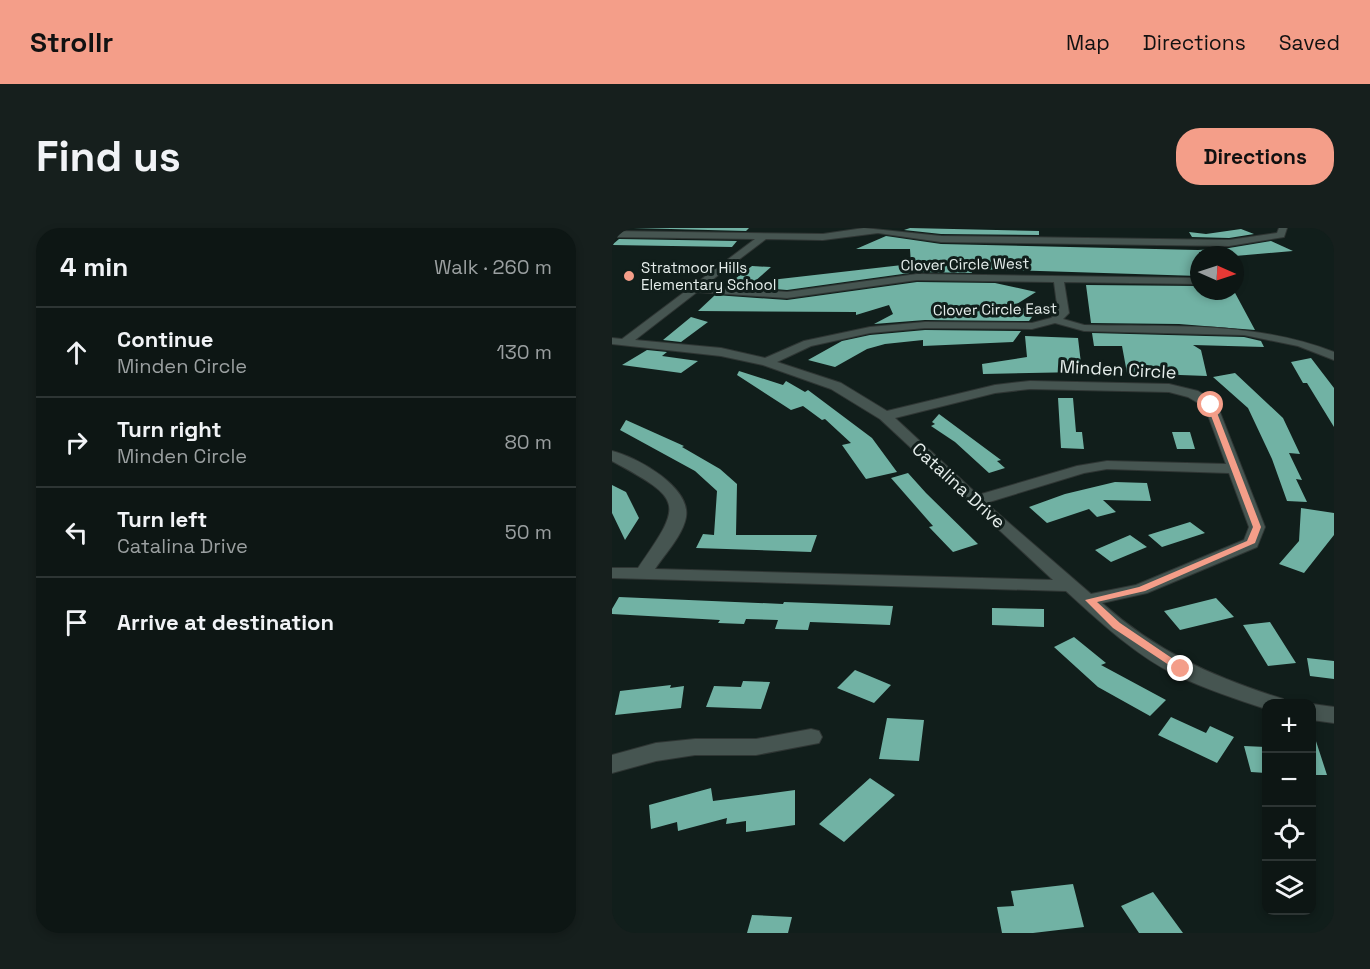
<!DOCTYPE html>
<meta charset="utf-8">
<style>
body{margin:0;font-family:"Space Grotesk",sans-serif;background:#161f1d;color:#f1f3f6}
.controls{position:absolute;right:18px;bottom:18px;display:grid;overflow:hidden;border-radius:12px;box-shadow:0 3px 9px #0003}
.controls button{width:54px;height:54px;display:grid;place-items:center;padding:0;border:0;border-bottom:2px solid #2d3534;background:#0d1614;color:#f1f3f6;font:30px sans-serif}
.compass{position:absolute;left:578px;top:18px;width:54px;height:54px;border-radius:50%;background:#0d1614;box-shadow:0 3px 9px #0003;rotate:93deg}
.stop{position:absolute;width:18px;height:18px;margin:-14px;border:4px solid #f49e89;border-radius:50%;background:#fff}
.stop.end{background:#f49e89;border-color:#fff;box-shadow:0 2px 6px #0008}
.list{margin:0;padding:0;list-style:none}
h2{display:flex;justify-content:space-between;align-items:center;height:78px;margin:0;padding:0 24px;font-size:26px}
h2 small{font-size:20px;font-weight:400;color:#9a9fa0}
.list li{display:grid;grid-template-columns:39px 1fr auto;gap:18px;align-items:center;box-sizing:border-box;height:90px;padding:0 24px;border-top:2px solid #2d3534}
.list b{display:block;font-size:22px;white-space:nowrap}
.list p{margin:0;font-size:20px;white-space:nowrap;color:#9a9fa0}
.list em{font-size:20px;font-style:normal;color:#9a9fa0}
.icon{flex:none;width:33px;height:33px;fill:none;stroke:currentColor;stroke-width:2;stroke-linecap:round;stroke-linejoin:round}
.map{position:relative;flex:none;width:722px;height:705px;overflow:hidden;border-radius:24px}
header{display:flex;align-items:center;gap:36px;box-sizing:border-box;height:84px;padding:0 30px;background:#f49e89;color:#111}
header strong{font-size:28px}
nav{display:flex;gap:33px;margin-inline-start:auto;font-size:21px}
.intro{display:flex;align-items:center;justify-content:space-between;box-sizing:border-box;height:144px;padding:0 36px}
h1{margin:0;font-size:42px}
.button{padding:15px 27px;border-radius:24px;background:#f49e89;color:#111;font-size:21px;font-weight:700}
main{display:flex;gap:36px;padding:0 36px}
aside{flex:1;background:#0d1614;border-radius:24px;box-shadow:0 3px 9px #0003}
.map>svg:first-child{display:block}
.building{fill:#71b2a4}
.lines{fill:none;stroke-linecap:round;stroke-linejoin:round}
.minor-casing{stroke:#2f3634;stroke-width:2}
.minor{fill:#465551;fill-rule:evenodd}
.route{fill:#f49e89}
.poi-dot{fill:#f49e89;stroke:#111e1b;stroke-width:2}
.labels{text-anchor:middle;dominant-baseline:central;stroke-width:6;stroke-linejoin:round;paint-order:stroke}
.far-street-label{font-size:15px;fill:#e5edeb;stroke:#111e1b}
.far-poi-label{font-size:15px;fill:#e5edeb;stroke:#111e1b;text-anchor:start}
.street-label{font-size:18px;fill:#e5edeb;stroke:#111e1b}
</style>
<header>
<strong>Strollr</strong>
<nav><a>Map</a><a>Directions</a><a>Saved</a></nav>
</header>
<div class="intro"><h1>Find us</h1><a class="button">Directions</a></div>
<main>
<aside>
<h2>4 min<small>Walk · 260 m</small></h2>
<ul class="list">
<li><svg class="icon" aria-label="ahead" viewBox="0 0 24 24"><path d="M12 20V5M6 11l6-6 6 6"/></svg><div><b>Continue</b><p>Minden Circle</p></div><em>130 m</em></li>
<li><svg class="icon" aria-label="right" viewBox="0 0 24 24"><path d="M7 20v-9h11M14 6l5 5-5 5"/></svg><div><b>Turn right</b><p>Minden Circle</p></div><em>80 m</em></li>
<li><svg class="icon" aria-label="left" viewBox="0 0 24 24"><path d="M17 20v-9H6M10 6l-5 5 5 5"/></svg><div><b>Turn left</b><p>Catalina Drive</p></div><em>50 m</em></li>
<li><svg class="icon" aria-label="arrive" viewBox="0 0 24 24"><path d="M6 21V4h12l-3 4 3 4H6"/></svg><div><b>Arrive at destination</b></div></li>
</ul>
</aside>
<div class="map">
<svg width="722" height="705" viewBox="0 0 722 705">
<rect width="100%" height="100%" fill="#111e1b"/>
<path class="building" d="M21,0H137L134,3Z
M298,0L427,3V7L329,6L292,2Z
M629,1L642,6L617,10L580,9L577,4L594,6Z
M274,8L329,16L586,22L617,20L659,13L681,23L623,28L594,27L587,24V48L360,41V45L305,44L175,62L115,57L140,38L159,39L142,54L299,36L298,21H244Z
M7,11L125,13L120,19L0,17Z
M305,54L383,55L424,64L400,79L425,82L417,93L313,92L262,96L281,86L277,77L244,87V84L86,83L103,67L175,72Z
M474,57L587,58V63H622L643,102L567,96L479,95Z
M79,89L96,94L69,114L51,112Z
M313,102L409,103L401,114L311,118V112L273,116L255,121L223,139L196,132L230,113L258,107Z
M480,105L632,109L649,113L652,119L581,117L589,122L595,148L515,145L510,118H482Z
M413,108L466,110L470,144L371,146L370,136L415,129Z
M35,122L55,124L50,128L86,133L69,145L10,137Z
M699,130L722,160V199L695,155H691L679,134Z
M127,143L171,157L174,153L193,164L196,162L260,210L285,244L254,251L230,217L239,215L213,191L210,192L191,178L179,182L125,147Z
M623,145L671,190L688,226L677,225L690,252L684,251L695,274L675,273L660,231L636,180L601,149Z
M446,170H461L464,204H470L472,221L449,220Z
M327,186L389,232L385,233L393,240L377,245L343,214L319,198L323,196L320,194Z
M14,192L72,218L70,219L108,241L125,256L124,307H205L199,324L84,320L91,306L102,307L105,263L83,243L8,202Z
M560,204H578L583,221H565Z
M296,245L314,265L366,316L341,324L317,299L321,298L279,250Z
M503,254L535,255L539,273L491,272L504,284L485,289L477,281L435,295L417,279L453,266Z
M0,257L14,264L27,290L13,312L0,285Z
M689,280L722,285V307L692,345L667,336L687,313Z
M578,294L593,305L550,319L536,307Z
M518,307L535,319L499,334L483,322Z
M7,369L171,376L172,374L281,378L278,397L198,394L196,402L163,401L166,392L134,391L132,396L106,395L108,392L0,386V381Z
M604,370L622,389L568,402L552,383Z
M380,380L432,381V399L380,397Z
M658,394L684,435L656,438L631,397Z
M462,409L494,435L489,437L554,472L538,488L486,459L442,419Z
M695,430L722,433V451L698,448Z
M243,442L279,457L262,475L225,460Z
M131,453L158,454L149,481L94,479L102,458L129,459Z
M59,457L58,460L72,458L69,480L3,487L8,463Z
M559,489L594,505L598,498L622,509L605,535L546,507Z
M275,490L312,492L307,533L267,531Z
M702,507L715,547H699V508Z
M632,518L654,519V545L639,544Z
M258,550L283,567L232,614L207,596Z
M99,560L101,573L183,562V597L134,604V593L114,596L115,590L66,603L65,594L39,601L37,577Z
M461,656L472,699L421,705H390L385,679L402,678L399,663Z
M541,664L571,705H527L509,678Z
M140,687L180,689L176,705H135Z"/>
<g class="lines">
<defs>
<path id="minor" d="M252,0L329,8L617,12L665,5L667,0H675L672,9L617,18L329,14L266,5L211,12L154,11L92,58L175,64L305,46L587,50V56L452,54L457,85L451,91L472,97C556,99 643,93 722,124V132L686,118L632,107L472,103L443,95L420,101L313,100L258,105L199,118L165,134L229,155L275,183L383,157L418,153L557,156L586,163L604,174L653,299L645,319L535,365L490,375C545,424 601,449 671,471L673,476H654V481C624,471 593,461 564,447C523,427 487,393 454,363L0,350V340H26C71,275 72,272 0,233V223C25,229 79,259 74,289C71,307 53,326 43,341L441,352L268,191L219,161L151,137L109,128L0,116V110L10,111L143,11L0,9V3L211,6ZM305,52L442,54L446,84L439,90L420,95L313,94L258,99L192,113L153,130L109,120L23,112L85,64L175,70ZM418,161L557,164L576,169L593,179L614,236L495,233L465,238L366,267L283,190L383,165ZM495,241L617,245L637,299L632,312L524,357L479,366L374,275L472,245Z
M700,476L722,479V495L700,492Z
M199,501L207,503L210,509L207,515L144,527H83L44,533L0,545V527L44,515L83,511H144Z"/>
</defs>
<use href="#minor" class="minor-casing"/>
<use href="#minor" class="minor"/>
</g>
<path class="route" d="M599,175L602,177L649,299L643,315L533,363L485,374L508,395L573,439V444L569,445L501,400L473,372L527,359L635,313L641,299L595,177Z"/>
<circle class="poi-dot" cx="17" cy="48" r="6"/>
<g class="labels">
<g class="far-street-label">
<text transform="translate(353 36) rotate(-1)">Clover Circle West</text>
<text transform="translate(383 81) rotate(-1)">Clover Circle East</text>
</g>
<g class="far-poi-label">
<text x="29" y="39">Stratmoor Hills<tspan x="29" dy="17">Elementary School</tspan></text>
</g>
<g class="street-label">
<text transform="translate(506 141) rotate(3)">Minden Circle</text>
<text transform="translate(347 257) rotate(42)">Catalina Drive</text>
</g>
</g>
</svg>
<div class="controls">
<button>+</button>
<button>−</button>
<button><svg class="icon" aria-label="locate" viewBox="0 0 24 24"><circle cx="12" cy="12" r="6"/><path d="M12 2v4M12 18v4M2 12h4M18 12h4"/></svg></button>
<button><svg class="icon" aria-label="layers" viewBox="0 0 24 24"><path d="M12 4l9 5-9 5-9-5zM3 14l9 5 9-5"/></svg></button>
</div>
<svg class="compass" viewBox="-18 -18 36 36"><path d="M0-13l5 13h-10z" fill="#e53935"/><path d="M0 13l5-13h-10z" fill="#9a9fa0"/></svg>
<div class="stop" style="left:599px;top:177px"></div>
<div class="stop end" style="left:569px;top:441px"></div>
</div>
</main>
